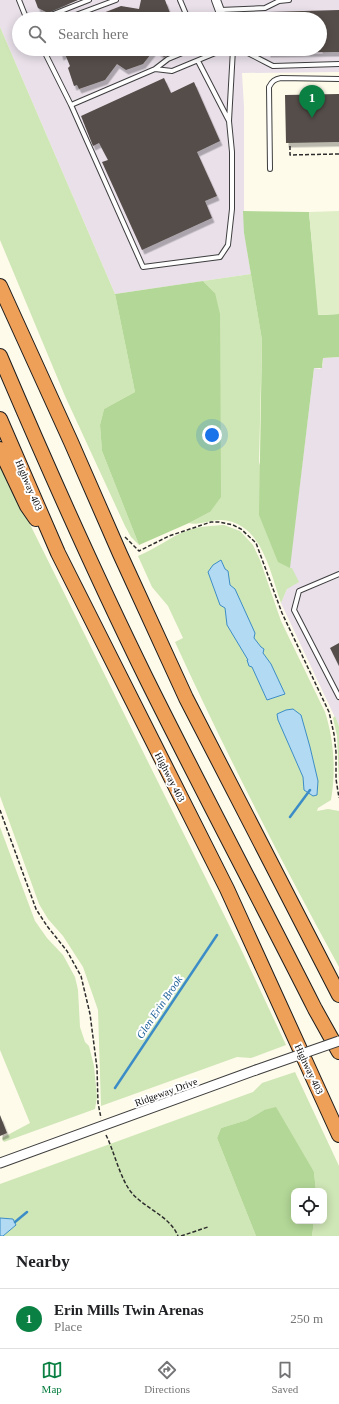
<!DOCTYPE html>
<style>
body{margin:0;font-family:Georgia,serif;background:#f6f6f6;color:#202124}
.controls{position:absolute;right:12px;bottom:12px;display:grid;overflow:hidden;border-radius:8px;box-shadow:0 2px 10px #0003}
.controls button{width:36px;height:36px;display:grid;place-items:center;padding:0;border:0;border-bottom:1px solid #e0e0e0;background:#fff;color:#202124;font:20px sans-serif}
.you{position:absolute;left:212px;top:435px;width:14px;height:14px;margin:-10px;border:3px solid #fff;border-radius:50%;background:#1a73e8;box-shadow:0 0 0 6px #1a73e833}
.badge{display:grid;place-items:center;width:26px;height:26px;border-radius:50%;background:#0b8043;color:#fff;font-size:13px;font-weight:700}
.pin{position:absolute;translate:-50% -33px;filter:drop-shadow(0 1px 2px #0008)}
.pin::after{content:'';position:absolute;top:21px;width:14px;height:12px;background:inherit;clip-path:polygon(0 0,100% 0,50% 100%)}
.list{margin:0;padding:0;list-style:none}
h2{display:flex;justify-content:space-between;align-items:center;height:52px;margin:0;padding:0 16px;font-size:17px}
h2 small{font-size:13px;font-weight:400;color:#757577}
.list li{display:grid;grid-template-columns:26px 1fr auto;gap:12px;align-items:center;box-sizing:border-box;height:60px;padding:0 16px;border-top:1px solid #e0e0e0}
.list b{display:block;font-size:15px;white-space:nowrap}
.list p{margin:0;font-size:13px;white-space:nowrap;color:#757577}
.list em{font-size:13px;font-style:normal;color:#757577}
.icon{flex:none;width:22px;height:22px;fill:none;stroke:currentColor;stroke-width:2;stroke-linecap:round;stroke-linejoin:round}
.map{position:relative;flex:none;width:339px;height:1236px;overflow:hidden}
.search{position:absolute;background:#fff;box-shadow:0 2px 10px #0003;left:12px;right:12px;top:12px;height:44px;display:flex;align-items:center;gap:10px;box-sizing:border-box;padding:0 14px;border-radius:22px;color:#757577;font-size:15px}
.sheet{height:112px;background:#fff}
nav{display:flex;justify-content:space-around;align-items:center;box-sizing:border-box;height:56px;border-top:1px solid #e0e0e0;background:#fff;font-size:11px;color:#757577}
nav a{display:grid;justify-items:center;gap:2px}
nav .on{color:#0b8043}
.map>svg:first-child{display:block}
.industrial{fill:#e9e0ea;fill-rule:evenodd}
.green{fill:#cfe6b6}
.forest{fill:#b2d796}
.pitch{fill:#e0eec8}
.water{fill:#b2daf3;stroke:#3c8dc7}
.lines{fill:none;stroke-linecap:round;stroke-linejoin:round}
.stream{stroke:#3c8dc7;stroke-width:2.5}
.building{fill:#544d48;filter:url(#shadow)}
.service-casing{stroke:#3e3e3e;stroke-width:6}
.minor-casing{stroke:#3e3e3e;stroke-width:10}
.tertiary-casing{stroke:#3e3e3e;stroke-width:11}
.motorway-casing{stroke:#1c1c1c;stroke-width:16}
.path{stroke:#2d2d2d;stroke-width:1.5;stroke-dasharray:4 2;stroke-linecap:butt}
.service{stroke:#fff;stroke-width:4}
.minor{stroke:#fff;stroke-width:8}
.tertiary{stroke:#fff;stroke-width:9}
.motorway{stroke:#ee9f58;stroke-width:14}
.tertiary-bridge-casing{stroke:#3e3e3e;stroke-width:11;stroke-linecap:butt}
.tertiary-bridge{stroke:#fff;stroke-width:9}
.labels{text-anchor:middle;dominant-baseline:central;stroke-width:4;stroke-linejoin:round;paint-order:stroke}
.street-label{font-size:10px;fill:#0b0b0b;stroke:#fff}
.water-label{font-size:11px;font-style:italic;fill:#1b5f97;stroke:#fff}
</style>
<div class="map">
<svg width="339" height="1236" viewBox="0 0 339 1236">
<defs>
<filter id="shadow"><feDropShadow dx="2.5" dy="4.5" stdDeviation="0" flood-color="#0004"/></filter>
</defs>
<rect width="100%" height="100%" fill="#fefbeb"/>
<path class="industrial" d="M0,0H339V72L242,73L244,107V232L251,274L115,294L0,27ZM19,19H320V49H19Z
M339,357V726L281,603L287,589L314,368L320,369L323,365V358Z"/>
<path class="green" d="M0,27L115,294L135,392L104,409L100,425L102,451L139,545L131,537L125,526L65,396L0,240Z
M251,274L262,340L259,462L290,568H292L299,582L287,589L281,603C270,572 262,523 222,520C213,519 195,526 189,523L210,512L215,293L203,281Z
M0,464L240,947L286,1045L251,1058L237,1057L101,1106L98,1010L83,967L63,936L48,919L39,904L0,796Z
M224,525L240,531L253,545L260,560L281,621L325,712C334,740 336,771 331,800L318,808L317,811L328,809L339,811V967C281,861 226,753 175,642L183,638L168,606L152,587L138,556C156,549 171,536 189,530C200,526 212,526 224,525Z
M335,716L339,726V783L337,736L333,718Z
M0,827L35,921L47,938L63,955L75,977L78,990L80,1027L85,1042L89,1046L94,1066L97,1097L95,1109L4,1142L2,1138L30,1123L0,1050Z
M295,1072L339,1166V1236H312L314,1221H324V1191H316L314,1172L264,1110L247,1120L221,1128L217,1138L256,1236H3L16,1225L0,1218V1184L253,1092L262,1083Z"/>
<path class="forest" d="M243,211L309,212L319,315L339,314V357L323,358L322,368H314L290,568L278,562L259,515L262,340L244,233Z
M203,281L215,293L220,314L221,497L210,512L189,523L139,545L102,451L100,425L104,409L135,392L115,294Z
M276,1107L314,1172L316,1191H294V1221H314L312,1236H256L217,1138L221,1128L247,1120L264,1110Z"/>
<path class="pitch" d="M339,211V314L318,315L309,212Z"/>
<path class="water" d="M221,560L225,569L228,571L230,585L235,589L255,633L254,638L261,647L264,649L263,653L271,664L285,694L267,700L252,667L249,666L247,660H248L227,625L225,608L220,605L208,572L213,565Z
M293,709L301,715L310,747L318,781L317,795L313,796L304,790L303,777L278,720L277,714L286,710Z
M0,1218L13,1219L16,1225L3,1236H0Z"/>
<g class="lines">
<path class="stream" d="M290,817L310,790
M115,1088L217,935
M15,1222L27,1212"/>
</g>
<path class="building" d="M35,0H78L48,13L38,8Z
M141,0H165L170,13L168,14L169,17L172,16L173,19H103V13L121,6L139,9Z
M339,10V52L268,53V49H320V19H267V12Z
M59,49H155L143,64L126,70L117,64L105,80L79,89L77,85L74,86L68,68L70,66L65,54L61,56Z
M155,49H183L164,57Z
M164,78L171,93L194,82L220,141L197,152L217,196L205,201L212,218L142,250L102,162L108,160L99,143L93,146L81,116Z
M339,94V142L286,143L285,95Z
M339,643V666L330,648Z
M0,1115L7,1133L0,1136Z"/>
<g class="lines">
<defs>
<path id="service" d="M19,0L25,15L37,19
M180,0L188,19
M220,10L265,8L279,1L289,0
M41,19L89,0
M65,19L116,0
M43,49L71,105L143,267L220,257L228,245L232,209V152L229,121L233,49
M240,49L273,66L339,64
M198,61L229,121
M155,69L172,71L225,49
M71,105L155,69L168,59L192,49
M270,169L269,87C272,81 275,79 281,78L339,79
M339,574L299,591L294,610L339,697"/>
<path id="minor" d="M216,0L223,19"/>
<path id="tertiary" d="M0,1163L256,1070"/>
<path id="motorway" d="M0,286L71,442L120,554L186,698L339,995
M0,356C46,464 94,572 146,678C201,789 259,898 315,1009L339,1052
M0,419L58,553L227,889L339,1135
M0,449L27,506L36,519"/>
</defs>
<use href="#service" class="service-casing"/>
<use href="#minor" class="minor-casing"/>
<use href="#tertiary" class="tertiary-casing"/>
<use href="#motorway" class="motorway-casing"/>
<path class="path" d="M290,146V155L339,154
M125,537L139,551L169,536L211,522H219L233,525L241,529L256,543L282,613L329,712L334,734L336,752V779L339,798
M0,810L36,909L47,926L67,951L81,976L90,1014L97,1068L98,1103L101,1118
M106,1135C114,1151 120,1178 131,1192C144,1208 170,1216 178,1236
M181,1236L208,1227"/>
<use href="#service" class="service"/>
<use href="#minor" class="minor"/>
<use href="#tertiary" class="tertiary"/>
<use href="#motorway" class="motorway"/>
<defs>
<path id="tertiary-bridge" d="M256,1070L339,1041"/>
</defs>
<use href="#tertiary-bridge" class="tertiary-bridge-casing"/>
<use href="#tertiary-bridge" class="tertiary-bridge"/>
</g>
<g class="labels">
<g class="street-label">
<text transform="translate(29 485) rotate(67)">Highway 403</text>
<text transform="translate(170 777) rotate(63)">Highway 403</text>
<text transform="translate(309 1069) rotate(65)">Highway 403</text>
<text transform="translate(166 1092) rotate(-20)">Ridgeway Drive</text>
</g>
<g class="water-label">
<text transform="translate(159 1007) rotate(-56)">Glen Erin Brook</text>
</g>
</g>
</svg>
<div class="controls">
<button><svg class="icon" aria-label="locate" viewBox="0 0 24 24"><circle cx="12" cy="12" r="6"/><path d="M12 2v4M12 18v4M2 12h4M18 12h4"/></svg></button>
</div>
<div class="you"></div>
<div class="pin badge" style="left:312px;top:118px">1</div>
<div class="search"><svg class="icon" aria-label="search" viewBox="0 0 24 24"><circle cx="10" cy="10" r="6"/><path d="M15 15l6 6"/></svg>Search here</div>
</div>
<section class="sheet">
<h2>Nearby<small></small></h2>
<ul class="list">
<li><span class="badge">1</span><div><b>Erin Mills Twin Arenas</b><p>Place</p></div><em>250 m</em></li>
</ul>
</section>
<nav>
<a class="on"><svg class="icon" aria-label="map" viewBox="0 0 24 24"><path d="M3 6l6-2 6 2 6-2v14l-6 2-6-2-6 2zM9 4v14M15 6v14"/></svg>Map</a>
<a><svg class="icon" aria-label="directions" viewBox="0 0 24 24"><path d="M12 3l9 9-9 9-9-9zM9 14v-3h6M13 9l2 2-2 2"/></svg>Directions</a>
<a><svg class="icon" aria-label="saved" viewBox="0 0 24 24"><path d="M7 4h10v16l-5-4-5 4z"/></svg>Saved</a>
</nav>
